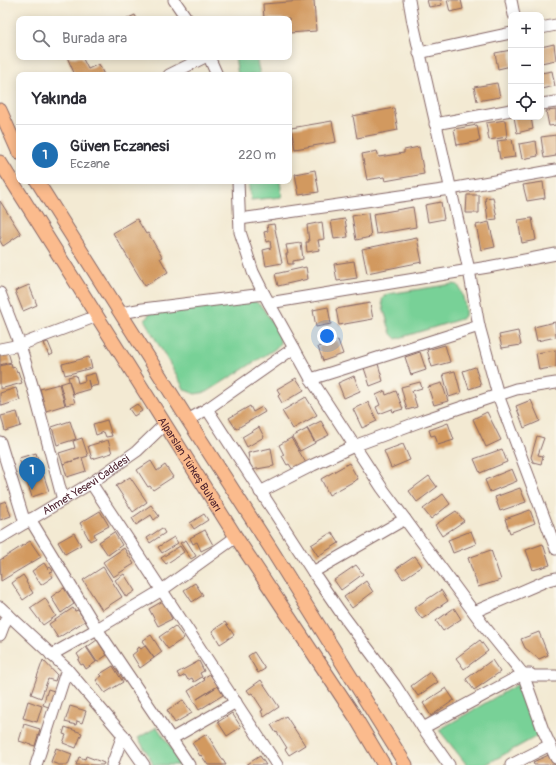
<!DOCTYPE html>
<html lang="tr">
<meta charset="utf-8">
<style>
body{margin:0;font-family:Pangolin,sans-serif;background:#f2f2f3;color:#2b2b33}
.controls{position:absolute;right:12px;top:12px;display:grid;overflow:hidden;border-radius:8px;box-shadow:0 2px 10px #0003}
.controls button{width:36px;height:36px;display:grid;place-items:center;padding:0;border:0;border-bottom:1px solid #e1e1e2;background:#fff;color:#2b2b33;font:20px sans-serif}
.you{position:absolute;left:327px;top:336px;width:14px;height:14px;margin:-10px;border:3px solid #fff;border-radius:50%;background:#1a73e8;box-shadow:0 0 0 6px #1a73e833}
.badge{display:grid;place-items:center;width:26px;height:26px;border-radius:50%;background:#1f6fb2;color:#fff;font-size:13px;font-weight:700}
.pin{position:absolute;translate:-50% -33px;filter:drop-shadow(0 1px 2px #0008)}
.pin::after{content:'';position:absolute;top:21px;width:14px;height:12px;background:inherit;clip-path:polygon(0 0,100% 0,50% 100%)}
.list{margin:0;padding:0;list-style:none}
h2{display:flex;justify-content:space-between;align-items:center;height:52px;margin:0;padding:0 16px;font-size:17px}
h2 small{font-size:13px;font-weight:400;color:#7c7c81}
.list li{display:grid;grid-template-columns:26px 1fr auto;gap:12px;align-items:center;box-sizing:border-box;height:60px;padding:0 16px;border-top:1px solid #e1e1e2}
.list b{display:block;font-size:15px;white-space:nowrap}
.list p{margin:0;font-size:13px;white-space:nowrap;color:#7c7c81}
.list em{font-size:13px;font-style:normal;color:#7c7c81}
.icon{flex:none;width:22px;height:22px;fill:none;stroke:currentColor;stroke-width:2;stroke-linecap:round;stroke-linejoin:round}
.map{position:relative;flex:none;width:556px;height:765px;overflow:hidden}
.search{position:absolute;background:#fff;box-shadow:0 2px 10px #0003;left:16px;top:16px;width:276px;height:44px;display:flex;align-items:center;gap:10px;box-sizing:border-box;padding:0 14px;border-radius:8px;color:#7c7c81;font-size:15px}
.panel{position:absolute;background:#fff;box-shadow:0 2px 10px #0003;left:16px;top:72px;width:276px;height:112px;border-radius:8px}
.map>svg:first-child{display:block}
.green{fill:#78d197;stroke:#617861}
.building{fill:#d2995e}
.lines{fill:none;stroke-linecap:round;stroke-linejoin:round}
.minor-casing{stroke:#856666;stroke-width:13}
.major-casing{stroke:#856666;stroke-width:15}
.minor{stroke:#fff;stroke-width:11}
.major{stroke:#fbbb8d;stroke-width:13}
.labels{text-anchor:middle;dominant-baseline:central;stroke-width:3.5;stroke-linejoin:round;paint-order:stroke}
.street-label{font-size:11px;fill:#4a1f2b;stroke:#fbf7ec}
</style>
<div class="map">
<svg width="556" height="765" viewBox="0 0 556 765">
<rect width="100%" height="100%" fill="#fbf7ec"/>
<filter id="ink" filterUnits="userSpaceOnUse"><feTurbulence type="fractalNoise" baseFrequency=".025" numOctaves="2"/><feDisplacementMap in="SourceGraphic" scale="8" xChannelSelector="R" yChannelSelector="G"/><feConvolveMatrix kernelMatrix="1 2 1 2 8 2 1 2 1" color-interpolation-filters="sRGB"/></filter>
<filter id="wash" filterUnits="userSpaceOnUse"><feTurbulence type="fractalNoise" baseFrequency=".012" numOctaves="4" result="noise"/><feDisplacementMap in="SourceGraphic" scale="16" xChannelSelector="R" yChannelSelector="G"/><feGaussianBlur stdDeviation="0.9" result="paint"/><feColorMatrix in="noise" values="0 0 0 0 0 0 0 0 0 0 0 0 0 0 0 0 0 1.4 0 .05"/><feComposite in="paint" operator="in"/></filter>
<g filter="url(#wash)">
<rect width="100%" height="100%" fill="#f3ead3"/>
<path class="green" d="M235,57H256L260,75H238Z
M248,181H280L282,197L251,200Z
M453,284L458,285C463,293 466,307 465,316L461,319L396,339L391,334L382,303C382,298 383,296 388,294Z
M255,301L262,307L280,334V343L275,349L207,392L195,394L185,390L145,321L152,309L163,305Z
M518,684L539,735L485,765H467L439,730Z
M157,727L183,765H153L149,756L138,738Z"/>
<g id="blocks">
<path class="building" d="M314,0L316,31L289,33V19H264L263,4Z
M427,0H441L442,5L429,7Z
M447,0H461L463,9L450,12Z
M135,15L137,19H126Z
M554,44L556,60L541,63V47Z
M511,50V66L498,69L495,53Z
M67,57H82L88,69L99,64L104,75H75Z
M552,71L555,86L541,89V73Z
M497,83L500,97L477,101L474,87Z
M394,108L398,130L357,138L353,116Z
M556,110V125L549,126L546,111Z
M514,117H531L533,129L517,133Z
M505,120L507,137L489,140L486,123Z
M332,121L336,142L295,149L291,128Z
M477,125L480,141L457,145L454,129Z
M556,135V156L544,158L541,137Z
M512,139L515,157L500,159L497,141Z
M536,141L538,156L522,159L519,144Z
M419,147L424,174L385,181L384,177L367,180L362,154L377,151L379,157L404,153V150Z
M315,170L319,192L299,195L295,174Z
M543,182L545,198L527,201L523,185Z
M467,195H479V213H466Z
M493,197L497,219L488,220L485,198Z
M0,201L21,234L3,246L0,241V239L1,238L0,236Z
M441,202L444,219L428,222L425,205Z
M413,207L416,227L376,234L373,214Z
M368,213L371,237L356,240L352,216Z
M532,218L536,240L522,243L518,220Z
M137,219L146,234L148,233L162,257L160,258L168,272L145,286L113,233Z
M345,219L348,237L334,239L331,221Z
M322,222L324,239L318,240L320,250L307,252L306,242H309L307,225Z
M489,222L495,247L481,250L476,225Z
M274,224L282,263L266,266L263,250L271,248L270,241L266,242L264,232L268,231L267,225Z
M417,238L422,262L367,273L362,249Z
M301,243L303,259L293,261V264H288L286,254H288L286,245Z
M354,261L357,278L337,281L334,264Z
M306,267L308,279L278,286L275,274Z
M29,285L37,305L23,311L15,291Z
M370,303L373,319L339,325L336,309Z
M328,307L331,324L316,327L313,310Z
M555,322L556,337L537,341L534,327Z
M518,331L521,345L502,348L499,335Z
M338,340L343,354L323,361L318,347Z
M48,342L53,354L49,356L44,343Z
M445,345L450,362L432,367L427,350Z
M556,350V367L539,370L536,353Z
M8,352L11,362L0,365V354Z
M420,352L426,370L411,375L405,357Z
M89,357L92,368L65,375L62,364Z
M11,363L12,368L15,367L17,372L18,371L22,383L0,389V366Z
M378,364L383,381L370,386L364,368Z
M475,367L481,385L469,389L463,371Z
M455,371L461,393L449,397L443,374Z
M95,373L98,385L90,387L88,380L90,389L73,394L68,377L76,375L78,383L85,381L84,376Z
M354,376L360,391L344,398L338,383Z
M296,378L304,390L282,403L278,396L280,394L277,389Z
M69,381L75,403L66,405L60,384Z
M420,382L422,388L412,391L417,407L407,410L401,387Z
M442,383L448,401L434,405L428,387Z
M59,384L65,405L46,411L40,389Z
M16,388L20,400L2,406L0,400V393Z
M385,391L386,395L396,391L403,409L393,412L392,409L379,414L376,407L380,405L376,395Z
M306,397L317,415L293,429L282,411Z
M531,400L540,421L524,428L516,406Z
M368,402L377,421L362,428L353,409Z
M137,404L142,411L134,416L129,409Z
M250,406L253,412L262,407L265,412L236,429L229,418Z
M17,412L21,426L5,431L1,416Z
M487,412L501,440L486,447L473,419Z
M107,420L112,436L106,437L104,432L96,435L93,424Z
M70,421L76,439L57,445L52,427Z
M321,421L329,435L315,442L307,428Z
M448,423L454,440L438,445L435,435L431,436L429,430Z
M259,427L264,437L247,447L242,437Z
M307,429L315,443L300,451L292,437Z
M537,436L544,438L538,455L543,456L541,464L533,462L531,457Z
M82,438L88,456L63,464L59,453L75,448L73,441Z
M291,438L306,463L293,470L289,464L287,465L282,456L284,455L279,445Z
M108,440L112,453L92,459L88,446Z
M403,444L410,460L391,468L384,451Z
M271,448L274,466L251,470L248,453Z
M502,449L507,462L480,473L474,459Z
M36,453L49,491L32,497L19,458Z
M82,458L86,471L67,477L63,464Z
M151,461L157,471L165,465L173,477L153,490L150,486L148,487L137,470Z
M349,463L358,479L329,495L321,479Z
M512,469L517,481L490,492L485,480Z
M429,476L437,487L417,502L409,491Z
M130,477L147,502L133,512L116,486Z
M520,488L526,502L500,511L495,497Z
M443,494L450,504L431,519L423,509Z
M6,501L11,516L0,520V503Z
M151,505L159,516L154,520L151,515L136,525L132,518Z
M530,510L535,523L510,533L505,519Z
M100,511L109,526L94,534L96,538L90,541L80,523Z
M456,511L464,521L442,536L435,525Z
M204,514L208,520L194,529L190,523Z
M162,528L165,533L150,543L147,538Z
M205,530L213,545L201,551L197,542L193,544L190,538Z
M471,531L476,544L453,553L448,540Z
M114,532L122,545L108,555L99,542Z
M332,532L339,543L318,556L311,545Z
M74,533L81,545L65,554L58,542Z
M174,537L178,543L162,553L158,547Z
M186,540L196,556L191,559L180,543Z
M30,541L41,557L1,581L0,560Z
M543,544L550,565L533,570L526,550Z
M180,546L184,552L166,564L161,558Z
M124,548L134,564L113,577L103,562Z
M491,550L501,580L478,587L468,558Z
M415,556L422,566L403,579L396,569Z
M44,563L48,569L50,567L53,571L50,572L53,577L41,585L32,571Z
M356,565L363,574L341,590L334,580Z
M103,567L122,597L102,610L83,580Z
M124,574L135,591L126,597L115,580Z
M23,575L27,581L26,582L33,593L23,600L12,583Z
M366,581L373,592L352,608L344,597Z
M195,583L203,595L192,602L184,590Z
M64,588L74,604L61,613L51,597Z
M441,590L448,601L422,619L414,608Z
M45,598L56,616L43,625L30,608Z
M163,601L172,619L158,626L149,609Z
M73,608L75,611L78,610L85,621L58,638L49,624Z
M454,608L461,619L443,631L436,621Z
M225,622L234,635L220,644L212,631Z
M175,626L184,638L168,649L159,637Z
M539,632L548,655L539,659L525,648L521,639Z
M151,635L162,652L154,658L142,641Z
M97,640L107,655L97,662L87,647Z
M480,640L488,651L464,669L456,658Z
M145,646L154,658L140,668L132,655L137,651L136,649L139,647L141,649Z
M86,647L96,662L86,669L83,664L81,665L78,660L80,659L77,654Z
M254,652L265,669L258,673L248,656Z
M43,660L57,675L55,681L48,679L41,698L31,694Z
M492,660L500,672L474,690L466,679Z
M199,661L204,671L200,673L202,677L194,682L192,678L188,680L185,675L180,678L177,673Z
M113,666L123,682L105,693L96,680L102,676L100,674Z
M430,672L438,682L418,696L411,686Z
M210,674L218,686L197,699L218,686L223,695L199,710L188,691L205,680L203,678Z
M261,680L279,707L264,717L261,711L263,710L252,693L250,694L247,690Z
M446,688L454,700L431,716L423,703Z
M48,689L57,692L51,708L43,705Z
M183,700L192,713L175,723L167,710Z
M28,701L42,706L37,722L23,718Z
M70,706L86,711L82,723L77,721L76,725L65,722Z
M232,713L241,727L227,736L218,722Z
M286,716L305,745L289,755L285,749L287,748L277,732L276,733L271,725Z
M24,724L40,729L35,746L19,741Z
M65,727L82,733L76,748L63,743L66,735L63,734Z
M207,734L226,765H208L201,755L200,756L192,743Z
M56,748L72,754L68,765H59L51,762Z
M551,754L555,765H534L533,762Z
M86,756L104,763L103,765H76L79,757L85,759Z
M260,756L266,765H246Z"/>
</g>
</g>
<g filter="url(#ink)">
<use href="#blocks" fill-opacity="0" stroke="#856666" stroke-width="1"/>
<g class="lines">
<defs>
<g id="minor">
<path d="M174,0L187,19"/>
<path d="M409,0L413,23L469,270L479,326L498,395L556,549"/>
<path d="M511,0L514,15"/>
<path d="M541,28L556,25"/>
<path d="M419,53L511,33"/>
<path d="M209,57L217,75"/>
<path d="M169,75L205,57"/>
<path d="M541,104L556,102"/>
<path d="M435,124L511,110"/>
<path d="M238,181L240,232L253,272L264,294L294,348L311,379L382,488L484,626L523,674L543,730L556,758"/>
<path d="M240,219L450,189L556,170"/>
<path d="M0,293L20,345L36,398L63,500"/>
<path d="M269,303L488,267L556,254"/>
<path d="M121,313L143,309L264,294"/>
<path d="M0,349L20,345L97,316"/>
<path d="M311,379L479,326"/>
<path d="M207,409L313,572L339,610L395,685L423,728L449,765"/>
<path d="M188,420L207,409L294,348"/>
<path d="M0,442L25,523"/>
<path d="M91,483L277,765"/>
<path d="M260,492L313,465L354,446L424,420L498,395L516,389L556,383"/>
<path d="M30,519L97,629L189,765"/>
<path id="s1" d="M0,538L91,483L137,451L165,424"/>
<path d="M313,572L405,519"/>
<path d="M0,607L67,669L123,735L144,765"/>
<path d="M474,612L548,580L556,578"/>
<path d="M0,635L8,614"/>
<path d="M51,655L97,629L162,590L236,537"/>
<path d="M423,728L523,674H530L533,676H556"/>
<path d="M171,739L236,702"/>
<path d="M36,765L67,669"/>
<path d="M112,765L123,735"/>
<path d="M511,765L550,745"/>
</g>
<g id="major">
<path d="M0,110L19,153"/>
<path id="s2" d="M0,162L236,537L354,715L384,765"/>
<path d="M37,181L188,420L271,549L406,765"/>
</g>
</defs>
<use href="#minor" class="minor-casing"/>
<use href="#major" class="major-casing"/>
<use href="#minor" class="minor"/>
<use href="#major" class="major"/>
</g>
</g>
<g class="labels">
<g class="street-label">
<text stroke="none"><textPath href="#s2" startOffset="357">Alparslan Türkeş Bulvarı</textPath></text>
<text stroke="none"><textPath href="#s1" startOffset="101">Ahmet Yesevi Caddesi</textPath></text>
</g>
</g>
</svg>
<div class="controls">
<button>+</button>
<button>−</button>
<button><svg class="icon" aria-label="locate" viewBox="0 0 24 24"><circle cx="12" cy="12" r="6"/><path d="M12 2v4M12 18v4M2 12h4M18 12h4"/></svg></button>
</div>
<div class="you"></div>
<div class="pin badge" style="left:32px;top:490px">1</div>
<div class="search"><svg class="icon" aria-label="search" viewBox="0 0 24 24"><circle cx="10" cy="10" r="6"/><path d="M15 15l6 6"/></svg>Burada ara</div>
<section class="panel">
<h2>Yakında<small></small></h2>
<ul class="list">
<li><span class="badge">1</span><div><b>Güven Eczanesi</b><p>Eczane</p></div><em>220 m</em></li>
</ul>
</section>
</div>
